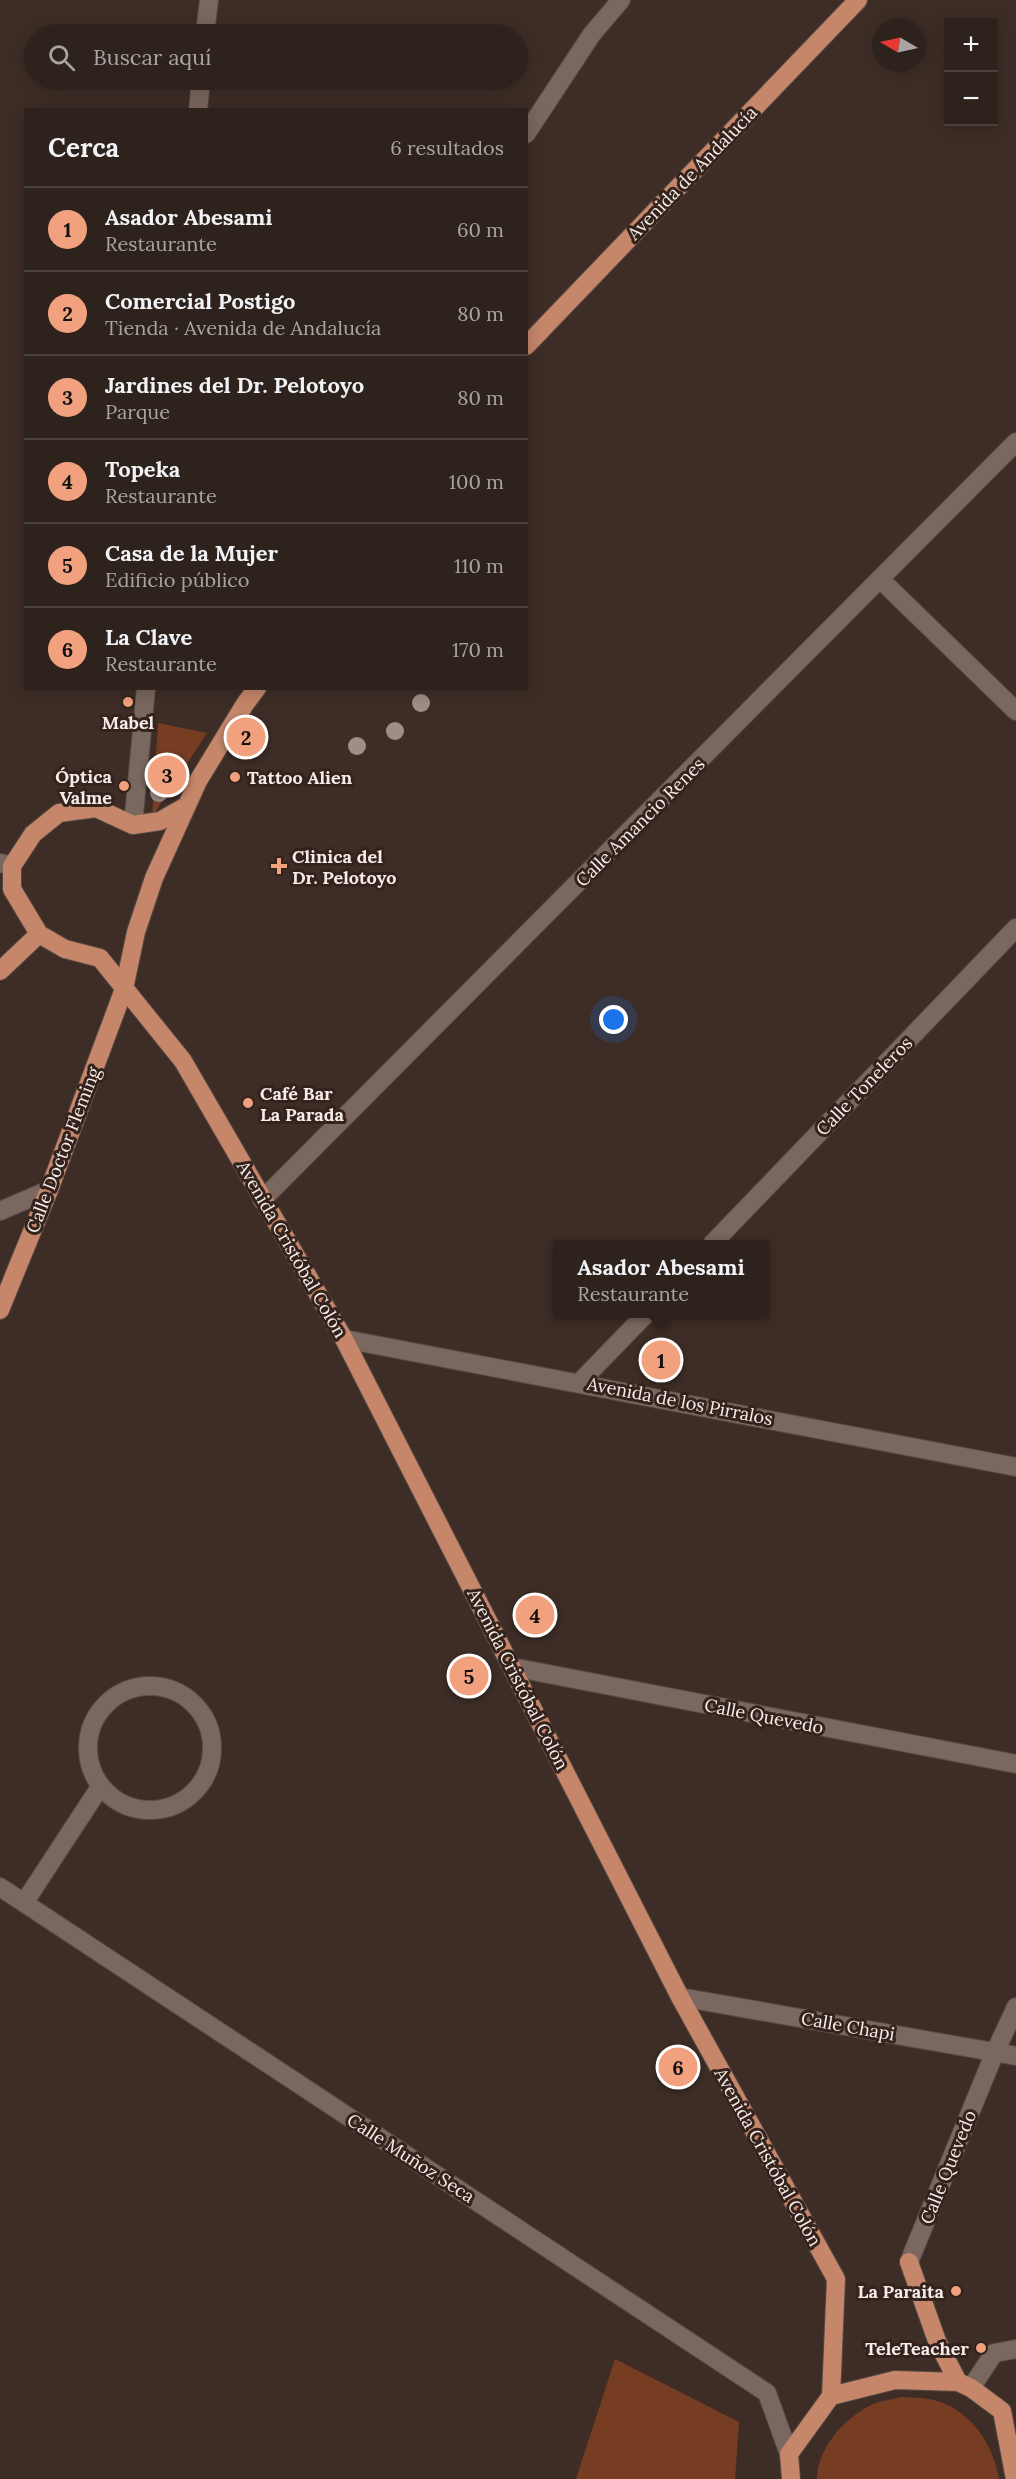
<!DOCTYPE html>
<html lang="es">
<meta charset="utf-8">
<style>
body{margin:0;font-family:Lora,serif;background:#3a2f29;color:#f1f3f6}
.controls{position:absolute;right:18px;top:18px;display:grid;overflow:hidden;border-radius:0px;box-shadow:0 3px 15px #0003}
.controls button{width:54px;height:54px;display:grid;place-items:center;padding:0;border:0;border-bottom:2px solid #493f3b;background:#2e221c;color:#f1f3f6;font:30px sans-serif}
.compass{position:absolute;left:872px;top:18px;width:54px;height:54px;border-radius:50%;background:#2e221c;box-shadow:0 3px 15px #0003;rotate:279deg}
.you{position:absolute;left:614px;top:1020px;width:21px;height:21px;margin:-15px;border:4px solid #fff;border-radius:50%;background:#1a73e8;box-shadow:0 0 0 9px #1a73e833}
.badge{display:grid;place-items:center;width:39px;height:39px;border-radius:50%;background:#f1a17d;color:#111;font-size:20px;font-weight:700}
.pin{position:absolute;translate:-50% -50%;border:3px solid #fff;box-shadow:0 2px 6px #0006}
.popup{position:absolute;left:553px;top:1240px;width:216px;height:78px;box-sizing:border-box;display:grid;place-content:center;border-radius:0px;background:#2e221c;filter:drop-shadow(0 2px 4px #0005);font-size:20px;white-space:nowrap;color:#a7a4a3}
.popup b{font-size:22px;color:#f1f3f6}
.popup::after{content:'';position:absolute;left:50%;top:100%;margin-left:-12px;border:12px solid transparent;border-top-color:#2e221c}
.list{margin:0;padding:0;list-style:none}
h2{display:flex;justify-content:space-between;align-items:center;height:78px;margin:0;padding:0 24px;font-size:26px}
h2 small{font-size:20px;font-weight:400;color:#a7a4a3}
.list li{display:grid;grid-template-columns:39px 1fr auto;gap:18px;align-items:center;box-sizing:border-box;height:84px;padding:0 24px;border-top:2px solid #493f3b}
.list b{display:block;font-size:22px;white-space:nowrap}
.list p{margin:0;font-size:20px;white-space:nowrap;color:#a7a4a3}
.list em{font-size:20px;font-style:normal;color:#a7a4a3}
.icon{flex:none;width:33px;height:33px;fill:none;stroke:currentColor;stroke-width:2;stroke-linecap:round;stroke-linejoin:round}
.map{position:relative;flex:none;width:1016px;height:2479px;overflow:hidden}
.search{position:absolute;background:#2e221c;box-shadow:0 3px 15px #0003;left:24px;top:24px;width:504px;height:66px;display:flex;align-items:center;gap:15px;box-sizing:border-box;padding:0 21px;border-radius:33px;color:#a7a4a3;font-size:22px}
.panel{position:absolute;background:#2e221c;box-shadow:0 3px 15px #0003;left:24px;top:108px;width:504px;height:582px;border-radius:0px}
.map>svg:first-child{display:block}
.green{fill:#773d22}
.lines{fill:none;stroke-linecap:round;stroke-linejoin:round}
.minor-casing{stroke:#574943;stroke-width:20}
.major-casing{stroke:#574943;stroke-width:20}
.minor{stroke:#7a675f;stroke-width:18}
.major{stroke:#c5866a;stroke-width:18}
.tree{fill:#a08d85}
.poi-dot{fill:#f1a17d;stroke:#33231c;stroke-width:2}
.labels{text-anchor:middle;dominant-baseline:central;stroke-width:6;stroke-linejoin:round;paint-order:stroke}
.street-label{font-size:18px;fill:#f7ece8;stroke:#33231c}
.poi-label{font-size:18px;font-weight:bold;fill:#f7ece8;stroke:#33231c;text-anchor:end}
</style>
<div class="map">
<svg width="1016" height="2479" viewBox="0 0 1016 2479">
<rect width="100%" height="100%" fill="#3d2d26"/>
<path class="green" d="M158,723L207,733L152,817Z
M615,2359L739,2422L735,2479H576Z
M901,2397C910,2398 920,2397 929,2399C968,2406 993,2442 999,2479H817C818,2448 843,2420 869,2406C878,2401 891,2400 901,2397Z"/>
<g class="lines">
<defs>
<path id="minor" d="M205,34L209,0
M198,110L201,80
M526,134L592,34L621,0
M881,580L1016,711
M133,825L146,688
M0,863L12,866
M262,1200L1016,442
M0,1211L49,1190
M712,1244L1016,928
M344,1339L1016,1467
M580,1382L646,1314
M512,1667L1016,1764
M88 1748a62 62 0 1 1 124 0a62 62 0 1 1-124 0Z
M0,1887L767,2393L789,2454
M24,1903L100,1787
M680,1997L1016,2056
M909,2262L995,2052L1016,2007
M971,2388L994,2353L1016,2349"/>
<path id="major" d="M526,346L858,0
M186,806L160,821L133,825L96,808L59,813L33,834L12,866V889L39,934L65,949L100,958L183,1061L344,1339L680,1997L836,2279L831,2396
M0,971L39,934
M0,1310L49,1190L124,989L136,932L154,878L198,781L245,704L257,688
M909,2262L937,2341L958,2382
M791,2479L789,2454L831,2396L895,2380L958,2382L971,2388L1002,2411L1015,2479"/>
</defs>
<use href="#minor" class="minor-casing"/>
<use href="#major" class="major-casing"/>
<use href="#minor" class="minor"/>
<use href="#major" class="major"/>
</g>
<g class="tree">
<circle cx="421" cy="703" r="9"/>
<circle cx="395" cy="731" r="9"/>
<circle cx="357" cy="746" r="9"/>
<circle cx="159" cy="793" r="9"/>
</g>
<g class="poi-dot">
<circle cx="128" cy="702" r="6"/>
<circle cx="235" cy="777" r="6"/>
<circle cx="124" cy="786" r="6"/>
<path d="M276 857h6v6h6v6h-6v6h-6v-6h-6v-6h6z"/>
<circle cx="248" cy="1103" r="6"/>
<circle cx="956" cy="2291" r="6"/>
<circle cx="981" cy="2348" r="6"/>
</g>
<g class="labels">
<g class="street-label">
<text transform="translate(692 173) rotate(-46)">Avenida de Andalucía</text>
<text transform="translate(640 822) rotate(-45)">Calle Amancio Renes</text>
<text transform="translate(864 1086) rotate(-46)">Calle Toneleros</text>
<text transform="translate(63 1150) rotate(-69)">Calle Doctor Fleming</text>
<text transform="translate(292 1249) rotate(60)">Avenida Cristóbal Colón</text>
<text transform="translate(680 1401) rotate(11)">Avenida de los Pirralos</text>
<text transform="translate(518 1679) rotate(63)">Avenida Cristóbal Colón</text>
<text transform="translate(764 1716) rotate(11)">Calle Quevedo</text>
<text transform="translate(848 2026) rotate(10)">Calle Chapi</text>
<text transform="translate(768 2157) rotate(61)">Avenida Cristóbal Colón</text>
<text transform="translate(411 2158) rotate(33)">Calle Muñoz Seca</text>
<text transform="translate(948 2167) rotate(-68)">Calle Quevedo</text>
</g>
<g class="poi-label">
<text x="128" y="722" text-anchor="middle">Mabel</text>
<text x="112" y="776">Óptica<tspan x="112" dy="21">Valme</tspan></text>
<text x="247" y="777" text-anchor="start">Tattoo Alien</text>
<text x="292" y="856" text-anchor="start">Clinica del<tspan x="292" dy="21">Dr. Pelotoyo</tspan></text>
<text x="260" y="1093" text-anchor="start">Café Bar<tspan x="260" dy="21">La Parada</tspan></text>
<text x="944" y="2291">La Paraita</text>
<text x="969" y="2348">TeleTeacher</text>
</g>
</g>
</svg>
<div class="controls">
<button>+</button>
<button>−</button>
</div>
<svg class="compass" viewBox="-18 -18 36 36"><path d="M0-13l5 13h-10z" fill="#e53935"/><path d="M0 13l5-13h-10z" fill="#a7a4a3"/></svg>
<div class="you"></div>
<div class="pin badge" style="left:661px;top:1360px">1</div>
<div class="popup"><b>Asador Abesami</b>Restaurante</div>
<div class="pin badge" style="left:246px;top:737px">2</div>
<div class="pin badge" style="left:167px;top:775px">3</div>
<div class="pin badge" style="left:535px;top:1615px">4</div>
<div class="pin badge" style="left:469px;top:1676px">5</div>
<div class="pin badge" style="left:678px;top:2067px">6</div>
<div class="search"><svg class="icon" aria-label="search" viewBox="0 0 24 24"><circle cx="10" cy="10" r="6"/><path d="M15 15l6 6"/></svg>Buscar aquí</div>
<section class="panel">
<h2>Cerca<small>6 resultados</small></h2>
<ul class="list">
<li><span class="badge">1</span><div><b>Asador Abesami</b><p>Restaurante</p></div><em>60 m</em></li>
<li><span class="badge">2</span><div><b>Comercial Postigo</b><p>Tienda · Avenida de Andalucía</p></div><em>80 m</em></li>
<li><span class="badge">3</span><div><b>Jardines del Dr. Pelotoyo</b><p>Parque</p></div><em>80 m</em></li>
<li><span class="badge">4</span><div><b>Topeka</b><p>Restaurante</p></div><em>100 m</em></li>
<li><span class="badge">5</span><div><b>Casa de la Mujer</b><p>Edificio público</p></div><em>110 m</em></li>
<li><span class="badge">6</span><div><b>La Clave</b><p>Restaurante</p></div><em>170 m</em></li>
</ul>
</section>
</div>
